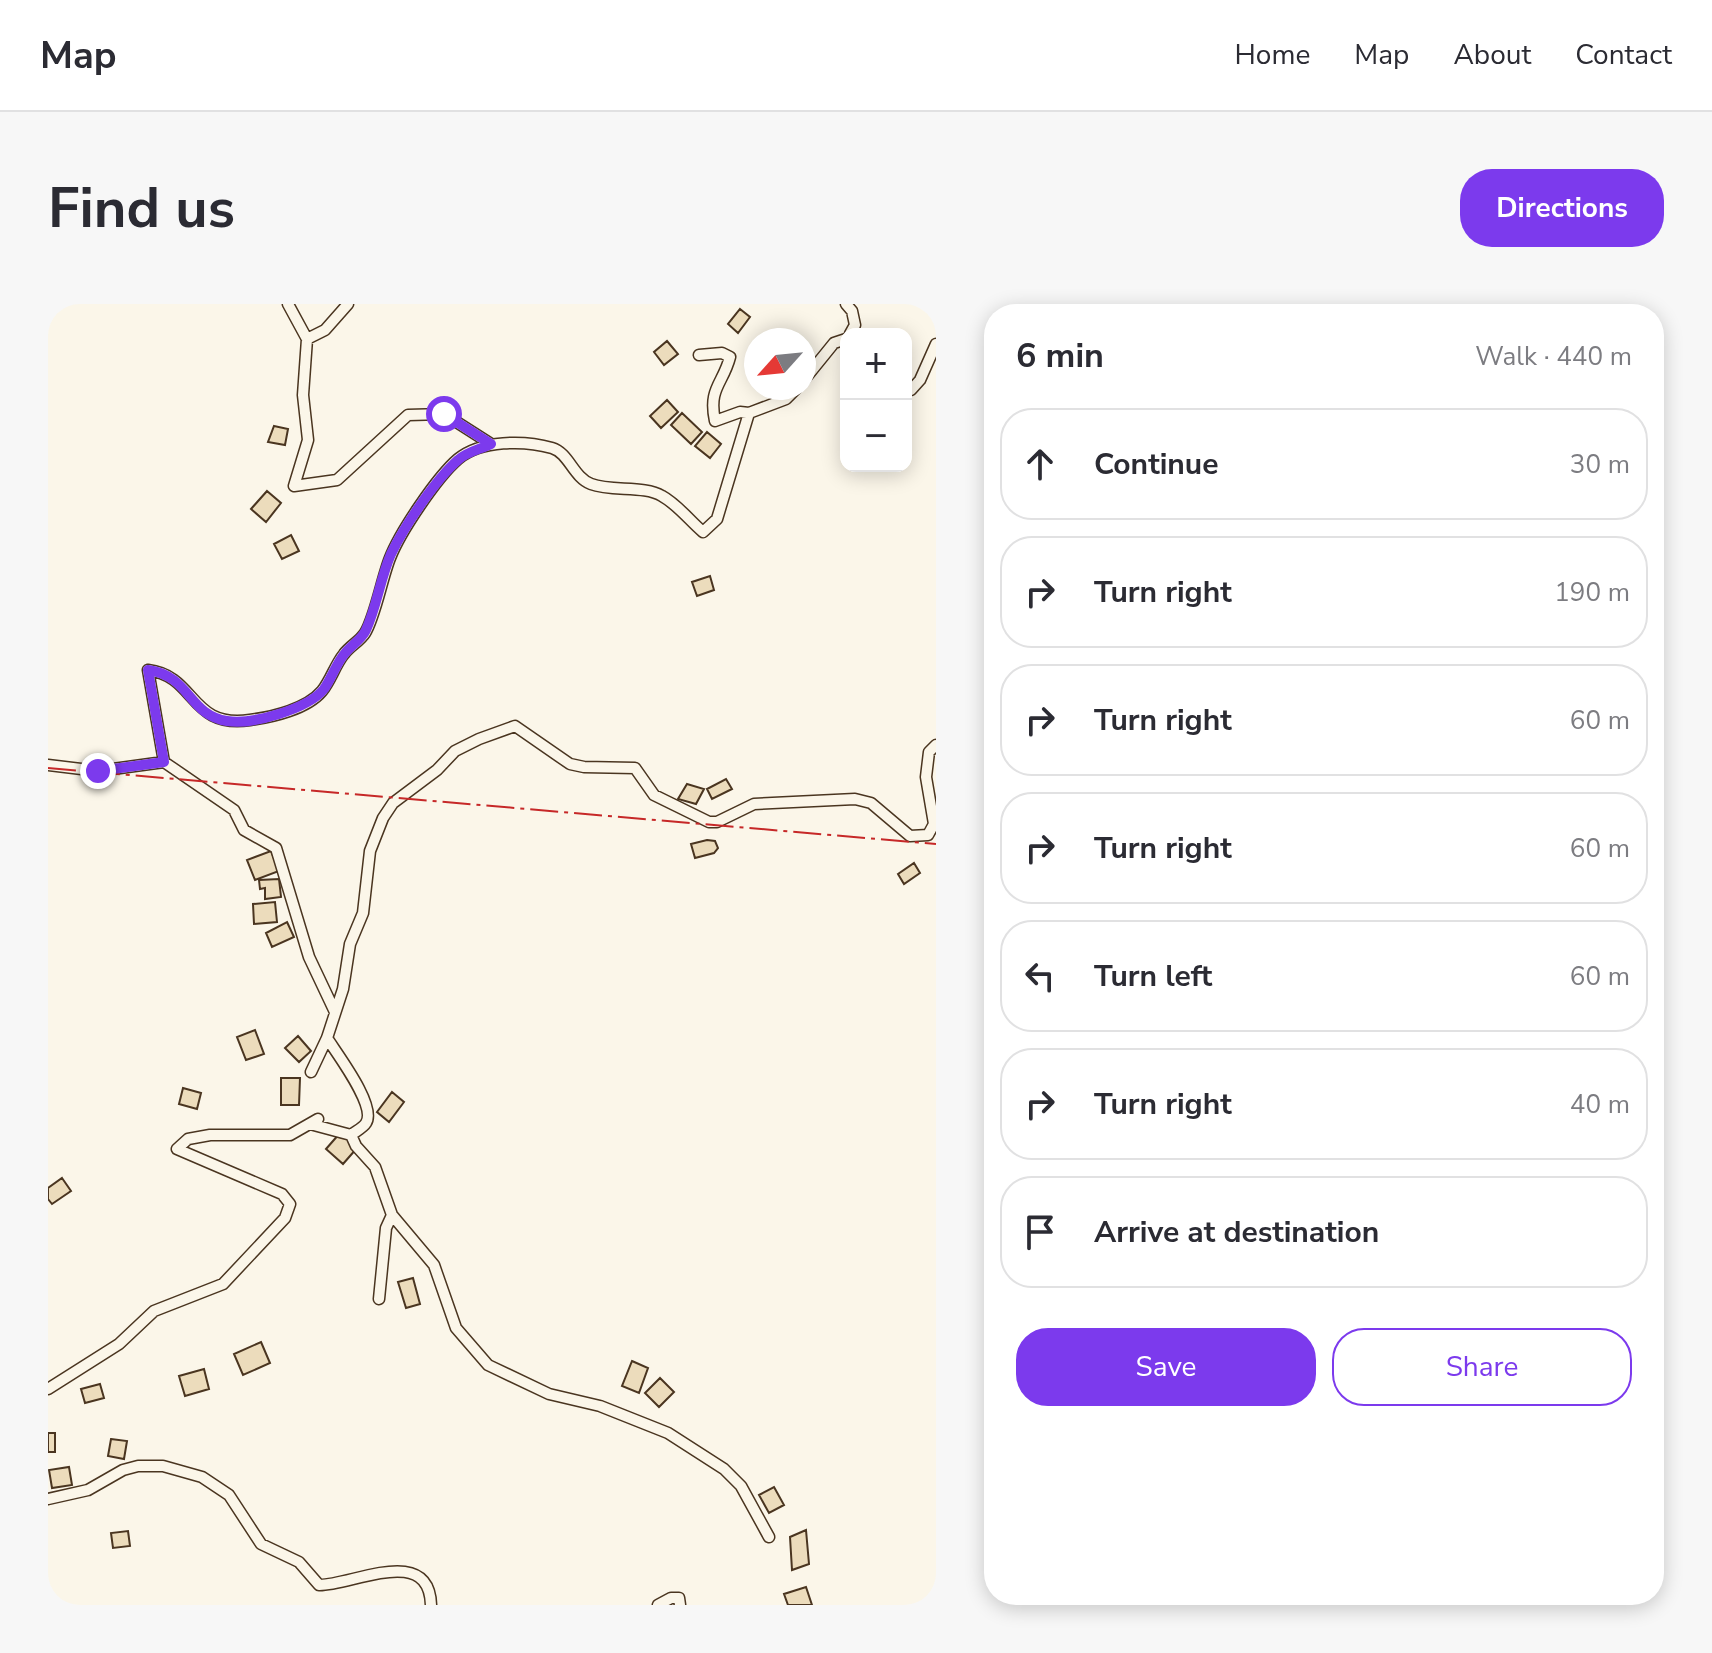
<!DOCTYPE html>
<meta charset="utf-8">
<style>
body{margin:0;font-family:"Nunito Sans",sans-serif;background:#f7f7f7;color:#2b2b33}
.controls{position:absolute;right:24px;top:24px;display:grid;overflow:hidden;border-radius:16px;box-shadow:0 4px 20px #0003}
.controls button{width:72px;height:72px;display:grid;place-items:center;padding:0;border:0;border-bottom:2px solid #e1e1e2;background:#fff;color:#2b2b33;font:40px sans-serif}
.compass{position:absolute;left:696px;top:24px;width:72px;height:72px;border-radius:50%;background:#fff;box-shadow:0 4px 20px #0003;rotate:243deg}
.stop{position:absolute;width:24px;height:24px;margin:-18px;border:6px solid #7c3aed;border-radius:50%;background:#fff}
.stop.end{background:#7c3aed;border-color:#fff;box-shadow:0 2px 8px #0008}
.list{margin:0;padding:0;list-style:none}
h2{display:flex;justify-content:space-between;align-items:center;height:104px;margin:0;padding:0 32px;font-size:34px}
h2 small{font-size:26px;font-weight:400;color:#7c7c81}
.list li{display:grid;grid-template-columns:52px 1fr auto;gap:24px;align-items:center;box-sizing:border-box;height:112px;margin:0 16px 16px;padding:0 16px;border:2px solid #e1e1e2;border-radius:32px}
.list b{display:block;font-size:30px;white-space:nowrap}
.list em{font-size:26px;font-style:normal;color:#7c7c81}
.actions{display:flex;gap:16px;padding:24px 32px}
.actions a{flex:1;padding:18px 0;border:2px solid #7c3aed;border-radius:32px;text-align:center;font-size:28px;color:#7c3aed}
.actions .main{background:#7c3aed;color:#fff}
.icon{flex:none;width:44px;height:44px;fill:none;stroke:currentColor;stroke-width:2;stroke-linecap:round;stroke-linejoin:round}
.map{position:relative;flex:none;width:888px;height:1301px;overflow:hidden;border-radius:32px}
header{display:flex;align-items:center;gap:48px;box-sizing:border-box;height:112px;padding:0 40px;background:#fff;border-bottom:2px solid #e1e1e2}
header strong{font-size:38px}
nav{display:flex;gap:44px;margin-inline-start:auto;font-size:28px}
.intro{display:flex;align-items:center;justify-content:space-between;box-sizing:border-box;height:192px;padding:0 48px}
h1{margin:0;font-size:56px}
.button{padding:20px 36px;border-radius:32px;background:#7c3aed;color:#fff;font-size:28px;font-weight:700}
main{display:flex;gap:48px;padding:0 48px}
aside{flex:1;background:#fff;border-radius:32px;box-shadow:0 4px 20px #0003}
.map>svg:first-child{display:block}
.building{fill:#ecdcbc;stroke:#4a3520;stroke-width:2}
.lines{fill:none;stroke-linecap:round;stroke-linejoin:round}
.minor-casing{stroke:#4a3520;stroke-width:13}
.minor{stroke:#fbf6e9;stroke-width:10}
.power{stroke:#c62828;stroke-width:2;stroke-dasharray:28 6 4 6;stroke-linecap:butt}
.route{stroke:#7c3aed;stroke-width:10}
</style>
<header>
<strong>Map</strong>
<nav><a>Home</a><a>Map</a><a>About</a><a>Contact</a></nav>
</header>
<div class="intro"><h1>Find us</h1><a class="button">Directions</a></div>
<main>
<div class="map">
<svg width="888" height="1301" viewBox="0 0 888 1301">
<rect width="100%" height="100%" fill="#fbf6e9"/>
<path class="building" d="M692,5L702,13L690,29L680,20Z
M619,37L630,50L616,61L606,48Z
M619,96L630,108L613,124L602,112Z
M634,109L654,128L643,140L623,121Z
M226,122L240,125L237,141L220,138Z
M659,128L673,140L662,154L647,142Z
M219,187L233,199L218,218L203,205Z
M243,231L251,247L234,255L226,240Z
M662,272L666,286L649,292L644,278Z
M678,475L684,485L664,495L659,485Z
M639,480L656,485L648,500L630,495Z
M659,536L667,537L670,544L666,549L647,554L643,540Z
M223,547L231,567L207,576L199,556Z
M866,559L872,569L856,580L850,570Z
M231,575L233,593L217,595V584L212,585L211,576Z
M227,598L229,618L206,620L205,600Z
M239,618L246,633L224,643L218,629Z
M207,726L216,750L198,756L189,733Z
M250,732L263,747L251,758L237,744Z
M233,774H252L251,801H233Z
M135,784L153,789L149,805L131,800Z
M344,788L356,798L341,818L329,808Z
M292,829L309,844L295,860L278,845Z
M14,874L23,887L4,900L0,895V884Z
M365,974L372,1000L358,1004L350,978Z
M213,1038L222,1059L195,1071L186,1050Z
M584,1057L600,1064L591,1089L574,1082Z
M156,1065L161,1085L137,1092L131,1072Z
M612,1074L626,1088L611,1103L597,1089Z
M52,1080L56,1094L37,1099L33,1085Z
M0,1129H7V1148H0Z
M63,1135L79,1137L76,1155L60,1152Z
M21,1163L24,1181L4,1184L1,1166Z
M726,1183L736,1201L721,1209L711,1191Z
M758,1226L761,1260L744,1266L742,1233Z
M80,1227L82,1242L65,1244L63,1229Z
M758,1283L764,1301H740L736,1290Z"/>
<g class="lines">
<defs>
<path id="minor" d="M240,0L259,35L255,91L260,136L246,182L289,176L360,111L396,110L443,140
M798,0L804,7L807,21L802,30
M259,35L277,26L300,0
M651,51L674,49L682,53C675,80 660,84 667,117L692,108L701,109L738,95L749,84
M756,76L786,39L798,35
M858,87L863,86L872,76L888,40
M116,458L100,366C149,372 141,425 202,416C225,413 259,405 274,387C283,376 287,361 296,350C302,342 312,337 317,329C327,313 334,274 342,254C352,228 389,173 410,155C433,136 476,136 504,144C521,149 525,173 543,180C564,188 596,181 614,192C629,200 642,217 655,228L669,215L701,109
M0,461L50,467L116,458L186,506L196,526L228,544L261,653L287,708
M279,734C289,750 329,802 318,819C315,824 308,827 303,831
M263,768L279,734L295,685L302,640L315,609L322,547L335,514L345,499L389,466L407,447L431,435L467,422L522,460L536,463L587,464L606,491L661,518H669L706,500L807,495L823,499L862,532L880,531L886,520L878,473L881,448L888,441
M262,820L303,831L308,842L327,863L344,911L386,961L408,1024L440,1061L501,1090L552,1102L620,1129L676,1165L693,1182L721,1233
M331,995L338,924L344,911
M0,1085L71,1040L106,1007L175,980L237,914L242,900L234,890L129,845L140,835L162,831H242L270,815
M0,1195L40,1186L75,1166L90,1162H115L154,1173L181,1191L213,1240L251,1258L271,1281C303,1282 381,1239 383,1301
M610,1301L623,1294H631L632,1301"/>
</defs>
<use href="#minor" class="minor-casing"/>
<use href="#minor" class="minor"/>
<path class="power" d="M0,464L888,540"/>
</g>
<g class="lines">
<path class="route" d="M50,467L116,458L100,366C143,372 140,411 179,417C204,421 260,405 276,385C284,374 288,359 298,348C304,341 314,335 318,326C329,302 332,275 343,250C356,223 387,176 410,156C418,148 433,145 443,140L396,110"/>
</g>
</svg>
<div class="controls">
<button>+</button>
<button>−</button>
</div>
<svg class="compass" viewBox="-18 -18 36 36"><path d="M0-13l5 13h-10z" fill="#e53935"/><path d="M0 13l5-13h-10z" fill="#7c7c81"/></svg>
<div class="stop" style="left:396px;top:110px"></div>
<div class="stop end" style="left:50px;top:467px"></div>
</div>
<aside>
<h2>6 min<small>Walk · 440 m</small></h2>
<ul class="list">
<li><svg class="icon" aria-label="ahead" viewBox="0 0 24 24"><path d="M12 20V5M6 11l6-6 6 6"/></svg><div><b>Continue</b></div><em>30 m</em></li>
<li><svg class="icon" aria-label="right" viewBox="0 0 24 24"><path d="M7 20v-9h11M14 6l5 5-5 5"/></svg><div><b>Turn right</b></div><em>190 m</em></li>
<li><svg class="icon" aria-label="right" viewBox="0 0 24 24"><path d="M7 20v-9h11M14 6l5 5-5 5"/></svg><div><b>Turn right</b></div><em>60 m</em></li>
<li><svg class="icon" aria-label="right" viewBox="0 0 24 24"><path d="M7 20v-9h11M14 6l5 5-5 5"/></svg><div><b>Turn right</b></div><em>60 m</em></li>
<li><svg class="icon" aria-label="left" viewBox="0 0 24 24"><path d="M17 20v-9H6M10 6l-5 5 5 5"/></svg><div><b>Turn left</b></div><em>60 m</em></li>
<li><svg class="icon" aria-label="right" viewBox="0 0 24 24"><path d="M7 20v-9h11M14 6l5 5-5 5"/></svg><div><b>Turn right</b></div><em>40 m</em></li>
<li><svg class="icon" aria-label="arrive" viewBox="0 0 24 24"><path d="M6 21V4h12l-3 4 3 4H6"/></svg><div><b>Arrive at destination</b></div></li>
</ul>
<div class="actions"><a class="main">Save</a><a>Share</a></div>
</aside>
</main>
